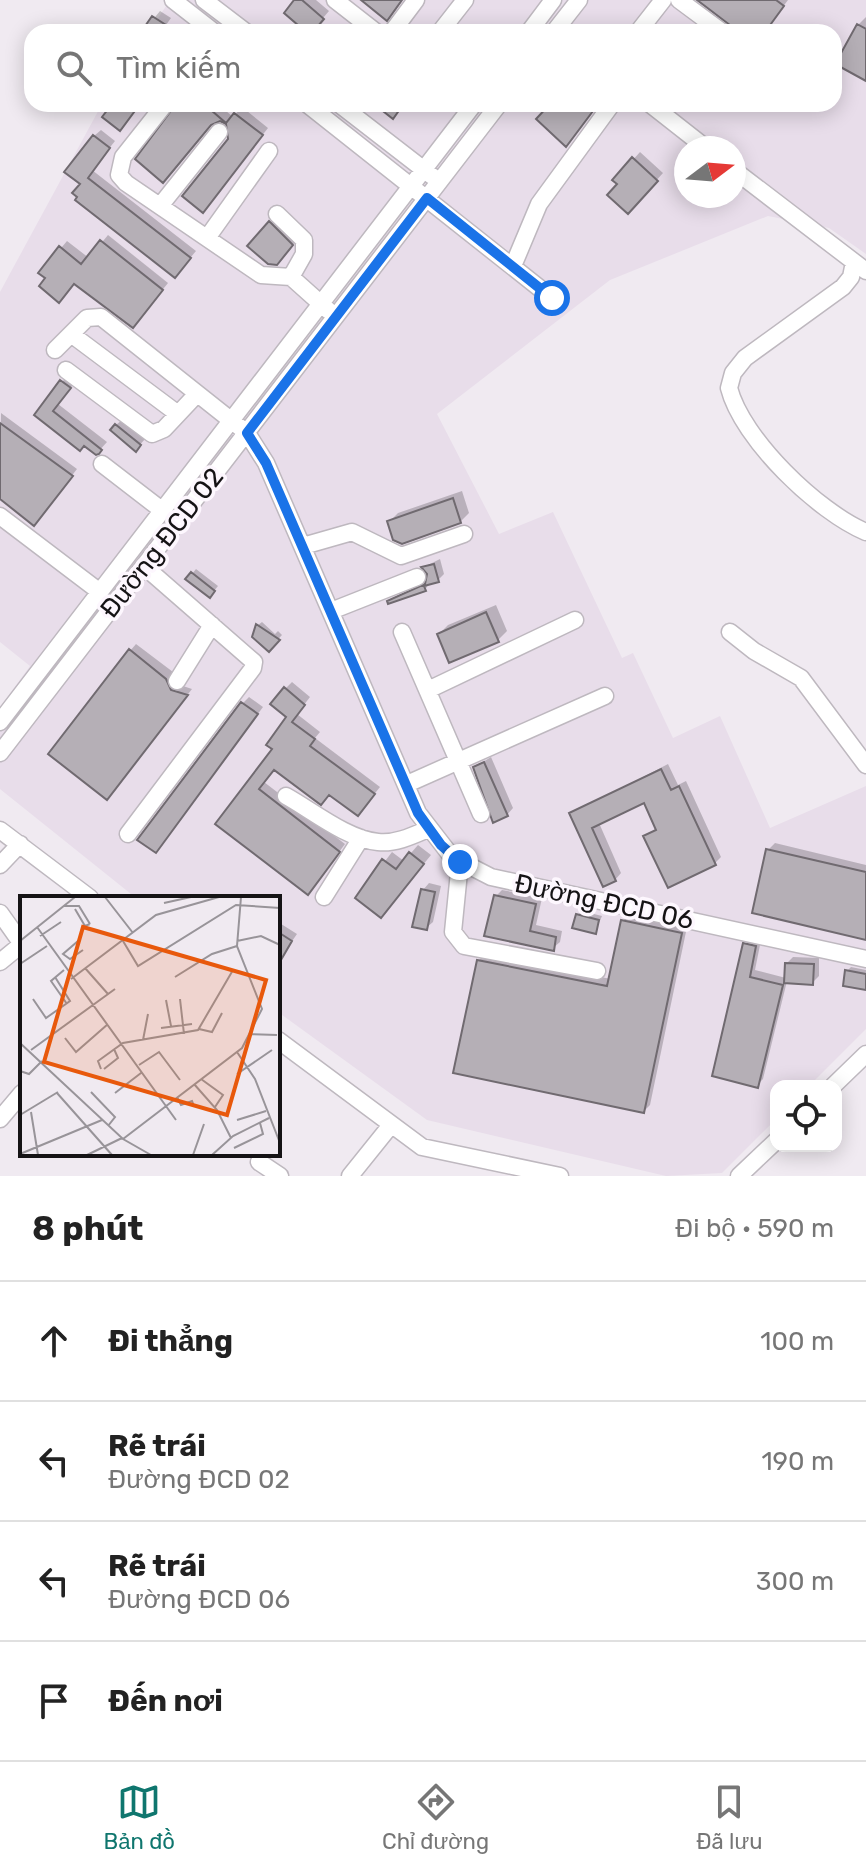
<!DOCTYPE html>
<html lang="vi">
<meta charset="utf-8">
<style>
body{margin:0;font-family:Rubik,sans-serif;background:#f2f2f2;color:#222}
.controls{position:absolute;right:24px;bottom:24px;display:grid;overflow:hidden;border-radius:16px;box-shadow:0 4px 20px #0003}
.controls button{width:72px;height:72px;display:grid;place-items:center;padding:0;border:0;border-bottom:2px solid #e0e0e0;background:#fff;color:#222;font:40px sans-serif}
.compass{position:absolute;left:674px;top:136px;width:72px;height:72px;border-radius:50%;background:#fff;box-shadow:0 4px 20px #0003;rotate:74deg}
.stop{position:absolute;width:24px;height:24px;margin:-18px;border:6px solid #1a73e8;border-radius:50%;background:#fff}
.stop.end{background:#1a73e8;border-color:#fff;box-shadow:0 2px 8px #0008}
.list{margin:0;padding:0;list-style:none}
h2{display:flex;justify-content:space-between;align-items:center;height:104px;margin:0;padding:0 32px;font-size:34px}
h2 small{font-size:26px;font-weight:400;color:#767676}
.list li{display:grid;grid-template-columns:52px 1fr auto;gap:24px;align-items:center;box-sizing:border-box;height:120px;padding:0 32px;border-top:2px solid #e0e0e0}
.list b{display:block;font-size:30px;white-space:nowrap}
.list p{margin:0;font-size:26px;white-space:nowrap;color:#767676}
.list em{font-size:26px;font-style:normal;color:#767676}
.icon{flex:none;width:44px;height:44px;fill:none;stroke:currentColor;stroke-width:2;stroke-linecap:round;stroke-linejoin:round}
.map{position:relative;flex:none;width:866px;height:1176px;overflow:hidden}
.search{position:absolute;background:#fff;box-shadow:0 4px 20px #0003;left:24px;right:24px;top:24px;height:88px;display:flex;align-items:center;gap:20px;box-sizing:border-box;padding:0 28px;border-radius:24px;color:#767676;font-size:30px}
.sheet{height:584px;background:#fff}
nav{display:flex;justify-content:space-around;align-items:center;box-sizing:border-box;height:112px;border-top:2px solid #e0e0e0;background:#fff;font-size:22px;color:#767676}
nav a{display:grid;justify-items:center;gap:4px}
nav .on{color:#0f766e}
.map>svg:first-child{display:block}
.built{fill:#e8ddea;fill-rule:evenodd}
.shadow{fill:#0003}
.building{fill:#b5afb6;stroke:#706a70;stroke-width:2}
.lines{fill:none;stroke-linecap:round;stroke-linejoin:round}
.minor-casing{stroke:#beb8bf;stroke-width:19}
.minor{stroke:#fff;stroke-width:16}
.route{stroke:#1a73e8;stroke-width:10}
.labels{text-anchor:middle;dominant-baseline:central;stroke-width:7;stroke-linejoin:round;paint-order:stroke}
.street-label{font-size:26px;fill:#151315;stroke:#fdf7fe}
.inset-road{fill:none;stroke:#989499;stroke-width:2}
.view{fill:#e8590c;fill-opacity:0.15;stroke:#e8590c;stroke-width:4}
.inset-edge{fill:none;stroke:#151315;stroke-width:4}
</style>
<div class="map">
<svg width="866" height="1176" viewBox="0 0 866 1176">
<rect width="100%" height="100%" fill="#f0eaf1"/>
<path class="built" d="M170,0H866V254L829,228L768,216L610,280L437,414L499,534L553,512L622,658L633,653L673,738L720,716L770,828L866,786V1029L809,1086H776V1119L722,1173L666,1176L427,1120L278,1012V898H136L0,789V707L30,666L0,642V292L102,104H834V32H149ZM686,148H734V196H686Z"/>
<path class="shadow" d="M297,0H316L329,11L311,32Z
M699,0H788L764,32H743Z
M160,11L171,18L161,32H143Z
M866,17V79L858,25Z
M175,104H218L233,117L242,107L268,128L209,204L230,139L228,123L176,112Z
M553,104H598L572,137L539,119Z
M101,130L115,141L92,170L196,251L181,269L80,197L94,136Z
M640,152L663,173L628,212L615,180Z
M277,216L298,239L283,256L270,223Z
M108,235L168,283L139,319L75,282L48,278L41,272L67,241L89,258Z
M68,375L76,381L58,404L107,442L98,452L36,414Z
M1,413L77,469L40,517L0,496Z
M123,419L146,438L136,449L116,425Z
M462,491L469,513L460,522H389L398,513Z
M440,559L444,574L438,580L430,582L425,590L389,601L428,581L430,573L424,567Z
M196,569L218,586L210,596L188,579Z
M496,605L507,631L498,640L439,634L448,625Z
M262,622L275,634L278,631L282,635L269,649L258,625Z
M136,644L173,672L177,684L192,689L113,791L130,651Z
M292,682L310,697L297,714L320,732L315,738L380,787L364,807L274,768L264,782L345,844L314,886L218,824L275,749L289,717L285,689Z
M249,697L263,707L162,844L243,703Z
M491,757L513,808L507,815L475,767Z
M668,764L678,785L686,781L721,857L715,863L646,837L657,828L645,800L599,823L621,873L615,880L572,814Z
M775,843L866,865V938L768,850Z
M418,845L431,855L389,907L357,898L392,852L404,861Z
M429,883L441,886L433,922L426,928L423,890Z
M502,890L542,898L536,925L562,931L560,942L553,948L486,934L496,896Z
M582,911L602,916L595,932L578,915Z
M629,914L687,927L650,1105L644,1111L478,961L485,954L611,979L623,921Z
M278,922L297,934L281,957L278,956Z
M751,938L761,940L755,970L786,978L787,963L793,957L819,958V976L812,983L787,981L763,1079L757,1085L745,944Z
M851,967L866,970V988L847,971Z"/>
<path class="building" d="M294,0H302L324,19L313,32H306L284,13Z
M361,0H402L387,21Z
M697,0H776L784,6L765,32H739Z
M152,16L166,25L161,32H141Z
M857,24L866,29V81L835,64Z
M112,104H140L120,131L102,117Z
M176,104H204L226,123L234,113L263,135L203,213L182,196L228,139L226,124L220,121L211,125L163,183L135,159Z
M374,104H393L400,109L393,119Z
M550,104L559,110L564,104H584L593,111L566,147L536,119Z
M93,135L110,148L88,178L191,258L175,278L75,200L77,197L72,193L80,184L64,172Z
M632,157L658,181L628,214L607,195L617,184L612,180Z
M269,221L293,245L277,265L268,264L247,246Z
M100,240L163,290L133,328L74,284L59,303L39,286L45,278L38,273L59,246L81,264Z
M60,380L71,388L53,411L102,450L99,454L96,455L84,446L80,451L34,415Z
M0,423L73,476L34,526L0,499Z
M115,424L141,445L136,452L110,430Z
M453,498L461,523L402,544L393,540L387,521Z
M434,564L439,582L424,586L426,591L388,604L387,601L425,584L427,574L421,567Z
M191,572L215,591L210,598L185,579Z
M486,612L499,642L449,663L437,634Z
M256,624L280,640L269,652L252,637Z
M129,649L166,679L171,690L188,695L107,800L48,754Z
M284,687L305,705L292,722L315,739L310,746L375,794L358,816L329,795L321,805L274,770L259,789L340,852L308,895L215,824L272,749L266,745L286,717L270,704Z
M241,702L258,714L156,853L137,840Z
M484,762L508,816L493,823L473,767Z
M661,769L671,790L679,786L716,865L668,888L643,836L656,830L644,803L592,828L616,881L603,887L569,813Z
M766,849L866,872V940L752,913Z
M409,852L424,864L381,918L355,898L382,859L396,869Z
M421,889L435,892L427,930L412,927Z
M494,895L536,904L530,931L556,937L554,951L484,936Z
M576,914L599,920L596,934L572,928Z
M621,920L682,933L644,1113L453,1073L477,960L607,986Z
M278,932L292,941L278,965Z
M743,943L756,946L750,977L783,985L758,1088L712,1076Z
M785,963L814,964L813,985L784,983Z
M845,970L866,974V990L843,986Z"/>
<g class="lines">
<defs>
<path id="minor" d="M173,0L214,32
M204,0L246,32
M335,0L376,32
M679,0L722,32
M392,32L416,0
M440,32L465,0
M529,32L553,0
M554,32L579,0
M638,32L663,0
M165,104L123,157L119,175L126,183L261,275L291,277L329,311
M307,104L552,298
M339,104L432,176
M650,104L706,148
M734,170L866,271
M160,206L219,132
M277,214L304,240V254L291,277
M207,238L269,151
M854,262L851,277L843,287L745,358L733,373L729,388C742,439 818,512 866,532
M513,266L539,204L612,104
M71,334L178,414
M55,350L87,318L101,317L247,433L266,463L418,813L452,857L491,877L866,959
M66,370L152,434L164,429L196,395
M102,464L163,511
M0,516L100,592
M303,546L352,532L401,556L464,534
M331,611L417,577
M402,632L481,814
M730,632L754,651L801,678L866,765
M177,681L212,625
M428,690L575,620
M0,722L474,104
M0,753L499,104
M407,784L605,696
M286,796C313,811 347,839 378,842C395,844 412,836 428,829
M0,830L90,898
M128,834L253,668L254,662L145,567
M460,862L453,932L464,946L597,971
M0,865L20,844
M324,897L361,838
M0,913L22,944L0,962
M278,1040L422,1147L560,1176
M833,1086L866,1054
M0,1119L22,1093
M259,1162L280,1176
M350,1176L391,1125
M739,1176L776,1141"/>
</defs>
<use href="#minor" class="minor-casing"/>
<use href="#minor" class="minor"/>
</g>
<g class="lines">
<path class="route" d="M460,862L441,845L418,813L266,463L247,433L427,198L552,298"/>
</g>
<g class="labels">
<g class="street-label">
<text transform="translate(162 543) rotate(-52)">Đường ĐCD 02</text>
<text transform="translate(604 902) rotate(12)">Đường ĐCD 06</text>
</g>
</g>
<g transform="translate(20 896)">
<rect width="260" height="260" fill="#f0eaf1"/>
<path class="inset-road" d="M85,1L113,37M144,7L171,1M44,10H59L70,28M55,13L65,30L70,28M17,31L156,224M20,40L41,26M0,45L55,1M58,45L43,58L50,63L63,54M103,45L118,70L216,9L260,12M217,45L241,40L260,49M0,68L27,50M65,72L88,98M44,74L31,85L47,108M155,81L192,58L217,50M51,83L136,19L199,1M13,103L26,122L50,105L35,81M160,103L164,138M146,104L151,130M141,132L172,128M179,133L192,136L202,117M229,138L257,139M45,142L56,156L88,128M123,144L128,118M0,147L103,243L131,259M11,154L95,93M217,156L235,183L260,247M119,169L139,156L160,184M81,173L78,165L103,147L178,134L213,74M84,173L98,162L94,153M0,175L9,178L22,165M217,178L252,154M181,183L203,199L195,211M174,188L197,214L211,242M71,196L95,221L88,230M37,197L92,259M95,197L121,177M157,201L161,209L172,205L174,210M11,216L18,259M0,219L38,196M217,224L246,215M103,243L222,152L242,113L217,50L221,1M214,252L243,238L240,227M0,258L82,224M67,259L102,242M173,259L184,228M192,259L213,240L249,222"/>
<path class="view" d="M63,31L246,84L207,219L24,166Z"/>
<rect width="260" height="260" class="inset-edge"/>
</g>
</svg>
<div class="controls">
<button><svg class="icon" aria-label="locate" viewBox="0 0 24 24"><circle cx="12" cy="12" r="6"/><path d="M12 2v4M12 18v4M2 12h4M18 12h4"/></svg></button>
</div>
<svg class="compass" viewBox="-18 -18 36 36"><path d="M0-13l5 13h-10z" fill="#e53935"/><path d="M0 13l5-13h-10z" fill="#767676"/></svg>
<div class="stop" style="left:552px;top:298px"></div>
<div class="stop end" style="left:460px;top:862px"></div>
<div class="search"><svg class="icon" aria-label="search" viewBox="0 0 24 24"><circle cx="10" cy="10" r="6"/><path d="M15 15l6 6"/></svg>Tìm kiếm</div>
</div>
<section class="sheet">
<h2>8 phút<small>Đi bộ · 590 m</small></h2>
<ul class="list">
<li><svg class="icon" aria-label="ahead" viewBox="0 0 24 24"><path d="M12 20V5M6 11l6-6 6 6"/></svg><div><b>Đi thẳng</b></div><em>100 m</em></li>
<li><svg class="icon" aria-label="left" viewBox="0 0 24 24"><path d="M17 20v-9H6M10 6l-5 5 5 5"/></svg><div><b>Rẽ trái</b><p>Đường ĐCD 02</p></div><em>190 m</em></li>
<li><svg class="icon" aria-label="left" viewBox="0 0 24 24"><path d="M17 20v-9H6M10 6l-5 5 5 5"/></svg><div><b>Rẽ trái</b><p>Đường ĐCD 06</p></div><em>300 m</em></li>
<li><svg class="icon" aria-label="arrive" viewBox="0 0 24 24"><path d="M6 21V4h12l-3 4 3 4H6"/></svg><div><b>Đến nơi</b></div></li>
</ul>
</section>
<nav>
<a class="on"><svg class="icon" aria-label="map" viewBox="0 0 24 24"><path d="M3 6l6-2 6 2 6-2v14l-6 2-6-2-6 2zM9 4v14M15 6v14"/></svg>Bản đồ</a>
<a><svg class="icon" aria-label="directions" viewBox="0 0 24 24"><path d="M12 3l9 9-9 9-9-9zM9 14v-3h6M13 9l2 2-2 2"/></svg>Chỉ đường</a>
<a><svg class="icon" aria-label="saved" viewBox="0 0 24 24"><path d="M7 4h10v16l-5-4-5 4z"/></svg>Đã lưu</a>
</nav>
